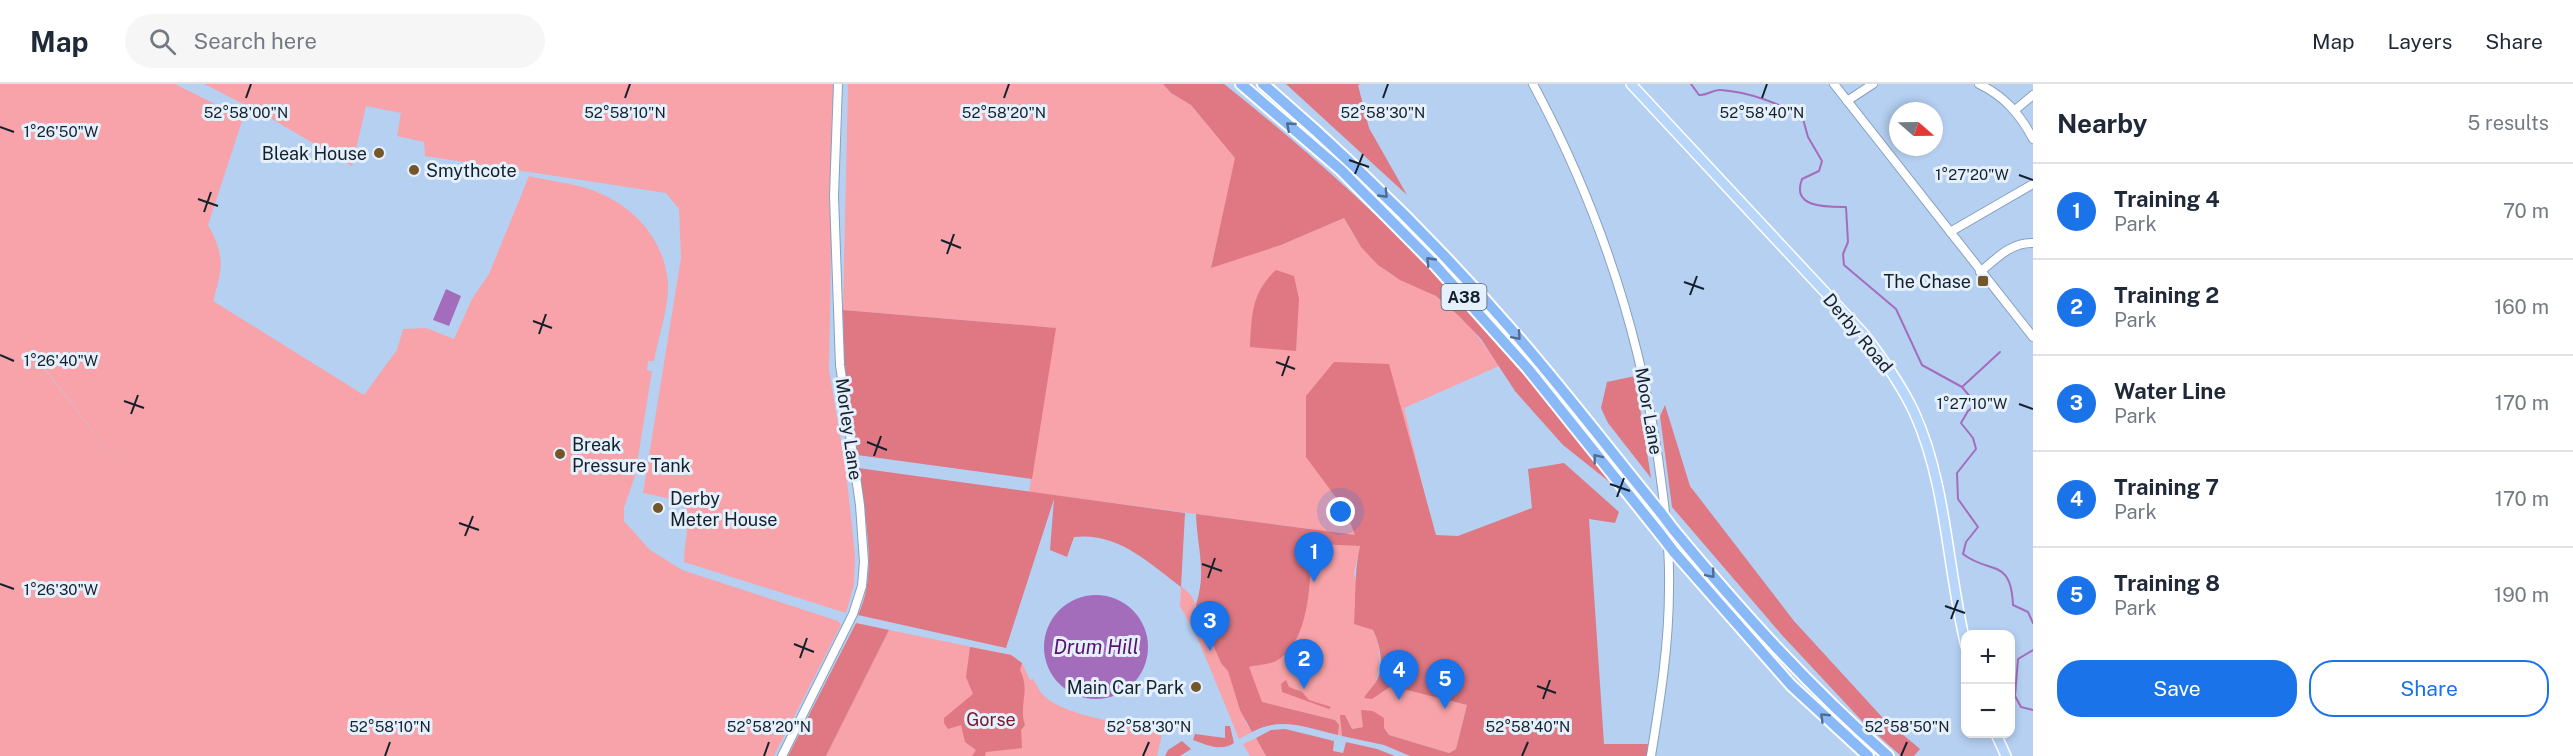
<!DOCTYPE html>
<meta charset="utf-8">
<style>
body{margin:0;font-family:"Public Sans",sans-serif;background:#f6f6f7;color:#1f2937}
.controls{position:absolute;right:18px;bottom:18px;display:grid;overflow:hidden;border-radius:12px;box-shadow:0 3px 9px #0003}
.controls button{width:54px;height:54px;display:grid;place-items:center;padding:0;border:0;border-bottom:2px solid #e0e1e3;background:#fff;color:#1f2937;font:30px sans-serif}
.compass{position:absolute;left:1889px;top:18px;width:54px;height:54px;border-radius:50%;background:#fff;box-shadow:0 3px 9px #0003;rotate:110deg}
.you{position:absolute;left:1341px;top:428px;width:21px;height:21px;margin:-15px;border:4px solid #fff;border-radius:50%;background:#1a73e8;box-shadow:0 0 0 9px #1a73e833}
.badge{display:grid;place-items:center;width:39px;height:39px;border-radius:50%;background:#1a73e8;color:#fff;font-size:20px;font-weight:700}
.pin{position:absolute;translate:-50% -50px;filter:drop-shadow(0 2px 3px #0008)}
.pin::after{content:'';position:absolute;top:32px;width:21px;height:18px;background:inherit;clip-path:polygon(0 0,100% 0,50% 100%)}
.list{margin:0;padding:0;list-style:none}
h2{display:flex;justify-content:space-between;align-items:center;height:78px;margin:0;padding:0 24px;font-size:26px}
h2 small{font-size:20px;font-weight:400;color:#747a83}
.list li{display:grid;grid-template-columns:39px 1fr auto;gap:18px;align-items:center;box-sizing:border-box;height:96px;padding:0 24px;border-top:2px solid #e0e1e3}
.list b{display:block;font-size:22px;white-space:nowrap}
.list p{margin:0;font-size:20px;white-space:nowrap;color:#747a83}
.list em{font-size:20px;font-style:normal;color:#747a83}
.actions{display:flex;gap:12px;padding:18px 24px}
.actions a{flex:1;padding:14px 0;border:2px solid #1a73e8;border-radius:24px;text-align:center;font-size:21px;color:#1a73e8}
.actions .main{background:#1a73e8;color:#fff}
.icon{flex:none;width:33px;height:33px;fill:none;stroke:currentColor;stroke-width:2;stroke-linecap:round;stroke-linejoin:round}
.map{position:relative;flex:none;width:2033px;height:672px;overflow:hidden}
header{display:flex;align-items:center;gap:36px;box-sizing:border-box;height:84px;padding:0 30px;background:#fff;border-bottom:2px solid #e0e1e3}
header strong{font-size:28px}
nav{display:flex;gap:33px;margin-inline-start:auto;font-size:21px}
.search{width:420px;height:54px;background:#f6f6f7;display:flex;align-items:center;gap:15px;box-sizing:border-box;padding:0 21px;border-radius:33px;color:#747a83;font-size:22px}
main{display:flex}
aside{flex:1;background:#fff}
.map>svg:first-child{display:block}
.green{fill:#f7a3a9;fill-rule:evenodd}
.forest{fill:#df7882}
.water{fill:#a36dbc}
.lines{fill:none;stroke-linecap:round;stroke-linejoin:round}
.stream{stroke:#a36dbc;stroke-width:2}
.minor-casing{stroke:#87a0c0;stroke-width:10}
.major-casing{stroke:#fff;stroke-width:12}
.highway-casing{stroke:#fff;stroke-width:14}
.minor{stroke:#fff;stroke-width:8}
.major{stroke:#b8d5fa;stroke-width:9}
.highway{stroke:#89b9f6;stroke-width:10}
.highway-bridge-casing{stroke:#fff;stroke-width:14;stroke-linecap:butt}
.highway-bridge{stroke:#89b9f6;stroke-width:10}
.oneway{stroke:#506c91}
.ticks{fill:none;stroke:#16202c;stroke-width:2}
.poi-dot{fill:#74562b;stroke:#e5f0fd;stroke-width:2}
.labels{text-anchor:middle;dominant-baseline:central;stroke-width:6;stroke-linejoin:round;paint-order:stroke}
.shield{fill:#e5f0fd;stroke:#545e6b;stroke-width:1.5}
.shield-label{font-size:16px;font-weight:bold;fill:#16202c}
.poi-label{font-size:18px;fill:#16202c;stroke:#e5f0fd;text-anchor:end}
.street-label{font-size:18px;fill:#16202c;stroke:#e5f0fd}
.park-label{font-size:18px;fill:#76192b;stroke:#e5f0fd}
.water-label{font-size:20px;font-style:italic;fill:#591072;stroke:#e5f0fd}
.ticks-label{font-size:15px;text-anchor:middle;fill:#16202c;stroke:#e5f0fd;stroke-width:6;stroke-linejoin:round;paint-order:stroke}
</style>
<header>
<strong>Map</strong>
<div class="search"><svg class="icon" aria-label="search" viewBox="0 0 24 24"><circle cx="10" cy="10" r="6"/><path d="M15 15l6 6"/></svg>Search here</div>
<nav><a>Map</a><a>Layers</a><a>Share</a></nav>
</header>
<main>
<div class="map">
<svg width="2033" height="672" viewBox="0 0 2033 672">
<rect width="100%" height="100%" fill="#b6d0f2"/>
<path class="green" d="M0,0H175L243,34L208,141C225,171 223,184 213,217L364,311L397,266L403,245L426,244L454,255L472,215L489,190L529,92C549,97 572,99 592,106C633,121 665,155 668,200C669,223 658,254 654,277H648L647,286L652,287L635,392L624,424V437L650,466L682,486L838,537L841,541L774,672H0ZM38,276L136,402L38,277Z
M204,0H834L829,286L846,386L855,472L854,501L846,529L684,478C686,423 705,421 643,409L681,174L679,125L666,109L425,72L424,58L397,52L401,29L366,22L352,82L265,31Z
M848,0H1163L1171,9L1191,21L1236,74L1211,183L1281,161L1344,134C1357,160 1376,184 1403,197C1414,202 1427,206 1437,213C1463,231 1482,257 1499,282L1404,324L1437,462H1360L1354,489L1367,544L1373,546C1382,565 1380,578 1376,598L1467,621L1456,665L1449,669L1389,651L1384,644L1364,635L1363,643L1352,645L1345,631L1342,652L1338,651L1339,641L1335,636L1279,622L1245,637L1252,648L1239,655L1198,555L1180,522L1181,502L1191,511L1209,547L1310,458L1311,445L1029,408L1055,244L843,226Z
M889,546L1011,571L1022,579L1030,596L1033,595C1036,599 1039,607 1043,611C1064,633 1133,641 1163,646L1157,672H826Z
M1256,654L1266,672H1250L1243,660Z"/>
<path class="forest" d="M1163,0H1224C1327,81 1428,176 1514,275C1548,315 1580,358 1612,400L1563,361L1515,307L1481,255L1459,232L1436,212L1400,196L1378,181L1361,163L1344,134L1281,161L1211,184L1235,74L1191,21L1171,9Z
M1286,0H1361L1358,1L1369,44L1407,111Z
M1276,186L1294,192L1299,215L1296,267L1250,263V260C1252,229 1252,208 1276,186Z
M843,226L1056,244L1032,395L857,371L844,291Z
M1334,278L1389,280L1436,451L1458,452L1532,424L1528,385L1564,379L1619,428L1615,439L1589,435L1604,660H1649L1647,672H1410L1384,661L1342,652L1340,631H1345L1352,645L1363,643L1361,626L1373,627L1384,634V644L1389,651L1449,669L1456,665L1467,621L1391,602L1372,615L1364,614C1368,607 1372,604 1376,598C1385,583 1380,560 1373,546L1354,540C1356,513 1354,488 1360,462L1319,460L1318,456L1310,458C1312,492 1310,560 1276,577C1268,581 1256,581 1249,583L1262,618L1335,636L1339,641L1338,651C1306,644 1282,632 1252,648L1240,626L1228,587L1221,579L1196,521C1207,486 1197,464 1196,430L1355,451L1346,427L1306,373V312Z
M1635,292L1651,394L1608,339L1601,324L1607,298Z
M1665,321L1690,402L1794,537L1882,633L1920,665L1914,672H1901L1863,638L1781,550L1672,423L1660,332Z
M858,384L1185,429L1181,503C1149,479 1118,448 1074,453L1067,473L1050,466L1054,415L1006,564L858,531C879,487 864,430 858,384Z
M856,539L889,546L826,672H788Z
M970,563L1011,571L1022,579L1020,586C1031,608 1018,621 1025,641L1021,646L1022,664L986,668L985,672H972L976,666L965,658L961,641L948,645L944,639V634L973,610L966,593Z
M1286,596L1289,603L1302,608L1309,616L1331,623L1329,625L1282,608L1281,600Z
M1225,642H1230L1234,659C1221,668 1207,661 1193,656L1195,650L1225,654Z
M1285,645L1334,657L1333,667L1343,669L1346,658L1377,665L1395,672H1266L1256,654L1271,646Z
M1182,657L1191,665L1180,672H1165L1168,666Z"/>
<path class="water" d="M446,205L461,212L449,242L433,236Z
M1044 563a52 52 0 1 1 104 0a52 52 0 1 1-104 0Z"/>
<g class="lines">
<path class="stream" d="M1691,0L1699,11C1707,12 1713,5 1721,6C1747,8 1782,19 1803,35L1808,53L1822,77L1819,87L1802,95C1791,124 1826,123 1846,123L1848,158L1843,170L1844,181L1896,225L1922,281L1962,303L1976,320L1968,327L1961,339L1973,354L1976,365L1957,389L1958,415L1978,443L1966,458L1963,470C1990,491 2011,473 2013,521L2028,528L2033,539
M1962,303L2000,268
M2033,566L2018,575L2015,612L2021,623L2033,626"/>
<defs>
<path id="minor" d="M1533,0C1597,119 1638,240 1658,374C1664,417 1670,461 1669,505C1669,561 1660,617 1651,672
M1834,0L2033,253
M1979,0C2004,12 2020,30 2033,55
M1847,17L1873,0
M2015,26L2033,11
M1950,148L2033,100
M1980,188C1996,175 2011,158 2033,159
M782,672L853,530L862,502L864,478L860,421L840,281L834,112L838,0"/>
<path id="major" d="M1631,0L1864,250C1883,275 1901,300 1914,328C1947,400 1947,485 1966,562
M1996,650L2006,672"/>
<path id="highway" d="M1241,0L1341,86L1435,181L1528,285L1661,451
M1263,0C1354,78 1439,162 1518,253C1567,310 1613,370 1661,429
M1673,445C1740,526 1809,603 1888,672
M1674,468L1791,601L1868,672"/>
</defs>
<use href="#minor" class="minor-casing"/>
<use href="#major" class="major-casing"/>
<use href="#highway" class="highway-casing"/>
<use href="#minor" class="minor"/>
<use href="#major" class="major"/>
<use href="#highway" class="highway"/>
<defs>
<path id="highway-bridge" d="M1661,429L1673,445
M1661,451L1674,468"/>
</defs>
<use href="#highway-bridge" class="highway-bridge-casing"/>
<use href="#highway-bridge" class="highway-bridge"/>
</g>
<defs><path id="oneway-chevron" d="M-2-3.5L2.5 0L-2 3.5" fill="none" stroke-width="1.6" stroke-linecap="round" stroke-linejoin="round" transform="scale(1.5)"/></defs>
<g class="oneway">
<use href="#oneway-chevron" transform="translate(1290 42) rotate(-139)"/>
<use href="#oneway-chevron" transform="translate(1384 110) rotate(46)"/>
<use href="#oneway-chevron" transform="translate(1430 177) rotate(-134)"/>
<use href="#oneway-chevron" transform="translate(1517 252) rotate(49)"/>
<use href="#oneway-chevron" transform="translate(1597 374) rotate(-128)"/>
<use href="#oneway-chevron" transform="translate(1711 490) rotate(50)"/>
<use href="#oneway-chevron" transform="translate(1824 633) rotate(-136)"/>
</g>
<path class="ticks" d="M246,14L251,0M625,14L630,0M1004,14L1009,0M1383,14L1388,0M1762,14L1767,0M0,43L14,48M1349,76L1369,83M1355,90L1363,70M2019,91L2033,96M198,115L218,122M204,128L211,108M941,156L961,164M947,170L954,150M1684,198L1704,205M1690,211L1697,192M533,237L552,244M539,250L546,230M0,271L14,277M1276,278L1295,285M1282,292L1289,272M124,317L144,324M2019,320L2033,325M131,330L138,311M867,358L887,366M874,372L881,352M1610,400L1630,407M1617,413L1624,394M459,439L479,446M465,452L473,432M1202,480L1222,487M1208,494L1215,474M0,500L14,505M1945,522L1965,529M1951,535L1958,516M794,560L814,568M800,574L807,554M1537,602L1556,609M1543,615L1550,596M385,672L390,658M764,672L769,658M1143,672L1149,658M1522,672L1528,658M1901,672L1907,658"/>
<g class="poi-dot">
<circle cx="379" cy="69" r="6"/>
<circle cx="414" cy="86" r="6"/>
<rect x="1977" y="191" width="12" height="12" rx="3"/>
<circle cx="560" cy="370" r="6"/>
<circle cx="658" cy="424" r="6"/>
<circle cx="1196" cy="603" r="6"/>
</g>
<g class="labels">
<rect class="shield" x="1441.5" y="200" width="45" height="26" rx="4.5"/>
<g class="shield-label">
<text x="1464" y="213">A38</text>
</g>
<g class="poi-label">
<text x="367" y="69">Bleak House</text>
<text x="426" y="86" text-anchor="start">Smythcote</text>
<text x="1971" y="197">The Chase</text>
<text x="572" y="360" text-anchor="start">Break<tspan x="572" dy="21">Pressure Tank</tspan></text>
<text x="670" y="414" text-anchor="start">Derby<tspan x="670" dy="21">Meter House</tspan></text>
<text x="1184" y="603">Main Car Park</text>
</g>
<g class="street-label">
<text transform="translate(1858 249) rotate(50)">Derby Road</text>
<text transform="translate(1649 327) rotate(80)">Moor Lane</text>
<text transform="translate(849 345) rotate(82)">Morley Lane</text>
</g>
<g class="park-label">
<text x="991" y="635">Gorse</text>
</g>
<g class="water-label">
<text x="1096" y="563">Drum Hill</text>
</g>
</g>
<g class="ticks-label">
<text x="1383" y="34">52°58'30"N</text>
<text x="246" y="34">52°58'00"N</text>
<text x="625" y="34">52°58'10"N</text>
<text x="1004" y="34">52°58'20"N</text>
<text x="1762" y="34">52°58'40"N</text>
<text x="61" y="53">1°26'50"W</text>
<text x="1972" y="96">1°27'20"W</text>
<text x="61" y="282">1°26'40"W</text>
<text x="1972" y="325">1°27'10"W</text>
<text x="61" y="511">1°26'30"W</text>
<text x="390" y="648">52°58'10"N</text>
<text x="769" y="648">52°58'20"N</text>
<text x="1149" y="648">52°58'30"N</text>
<text x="1528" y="648">52°58'40"N</text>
<text x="1907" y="648">52°58'50"N</text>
</g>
</svg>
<div class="controls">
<button>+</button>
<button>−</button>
</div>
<svg class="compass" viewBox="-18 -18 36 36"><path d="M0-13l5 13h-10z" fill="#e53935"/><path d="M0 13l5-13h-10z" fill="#747a83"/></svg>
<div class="you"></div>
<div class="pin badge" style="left:1314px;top:498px">1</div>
<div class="pin badge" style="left:1304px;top:605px">2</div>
<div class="pin badge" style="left:1210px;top:567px">3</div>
<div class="pin badge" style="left:1399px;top:616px">4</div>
<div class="pin badge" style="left:1445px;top:625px">5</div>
</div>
<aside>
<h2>Nearby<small>5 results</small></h2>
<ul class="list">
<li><span class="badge">1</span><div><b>Training 4</b><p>Park</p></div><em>70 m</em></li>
<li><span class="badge">2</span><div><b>Training 2</b><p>Park</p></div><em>160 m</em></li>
<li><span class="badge">3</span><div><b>Water Line</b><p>Park</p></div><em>170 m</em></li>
<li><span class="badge">4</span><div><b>Training 7</b><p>Park</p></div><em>170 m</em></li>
<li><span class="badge">5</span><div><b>Training 8</b><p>Park</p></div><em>190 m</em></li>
</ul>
<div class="actions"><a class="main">Save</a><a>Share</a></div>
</aside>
</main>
